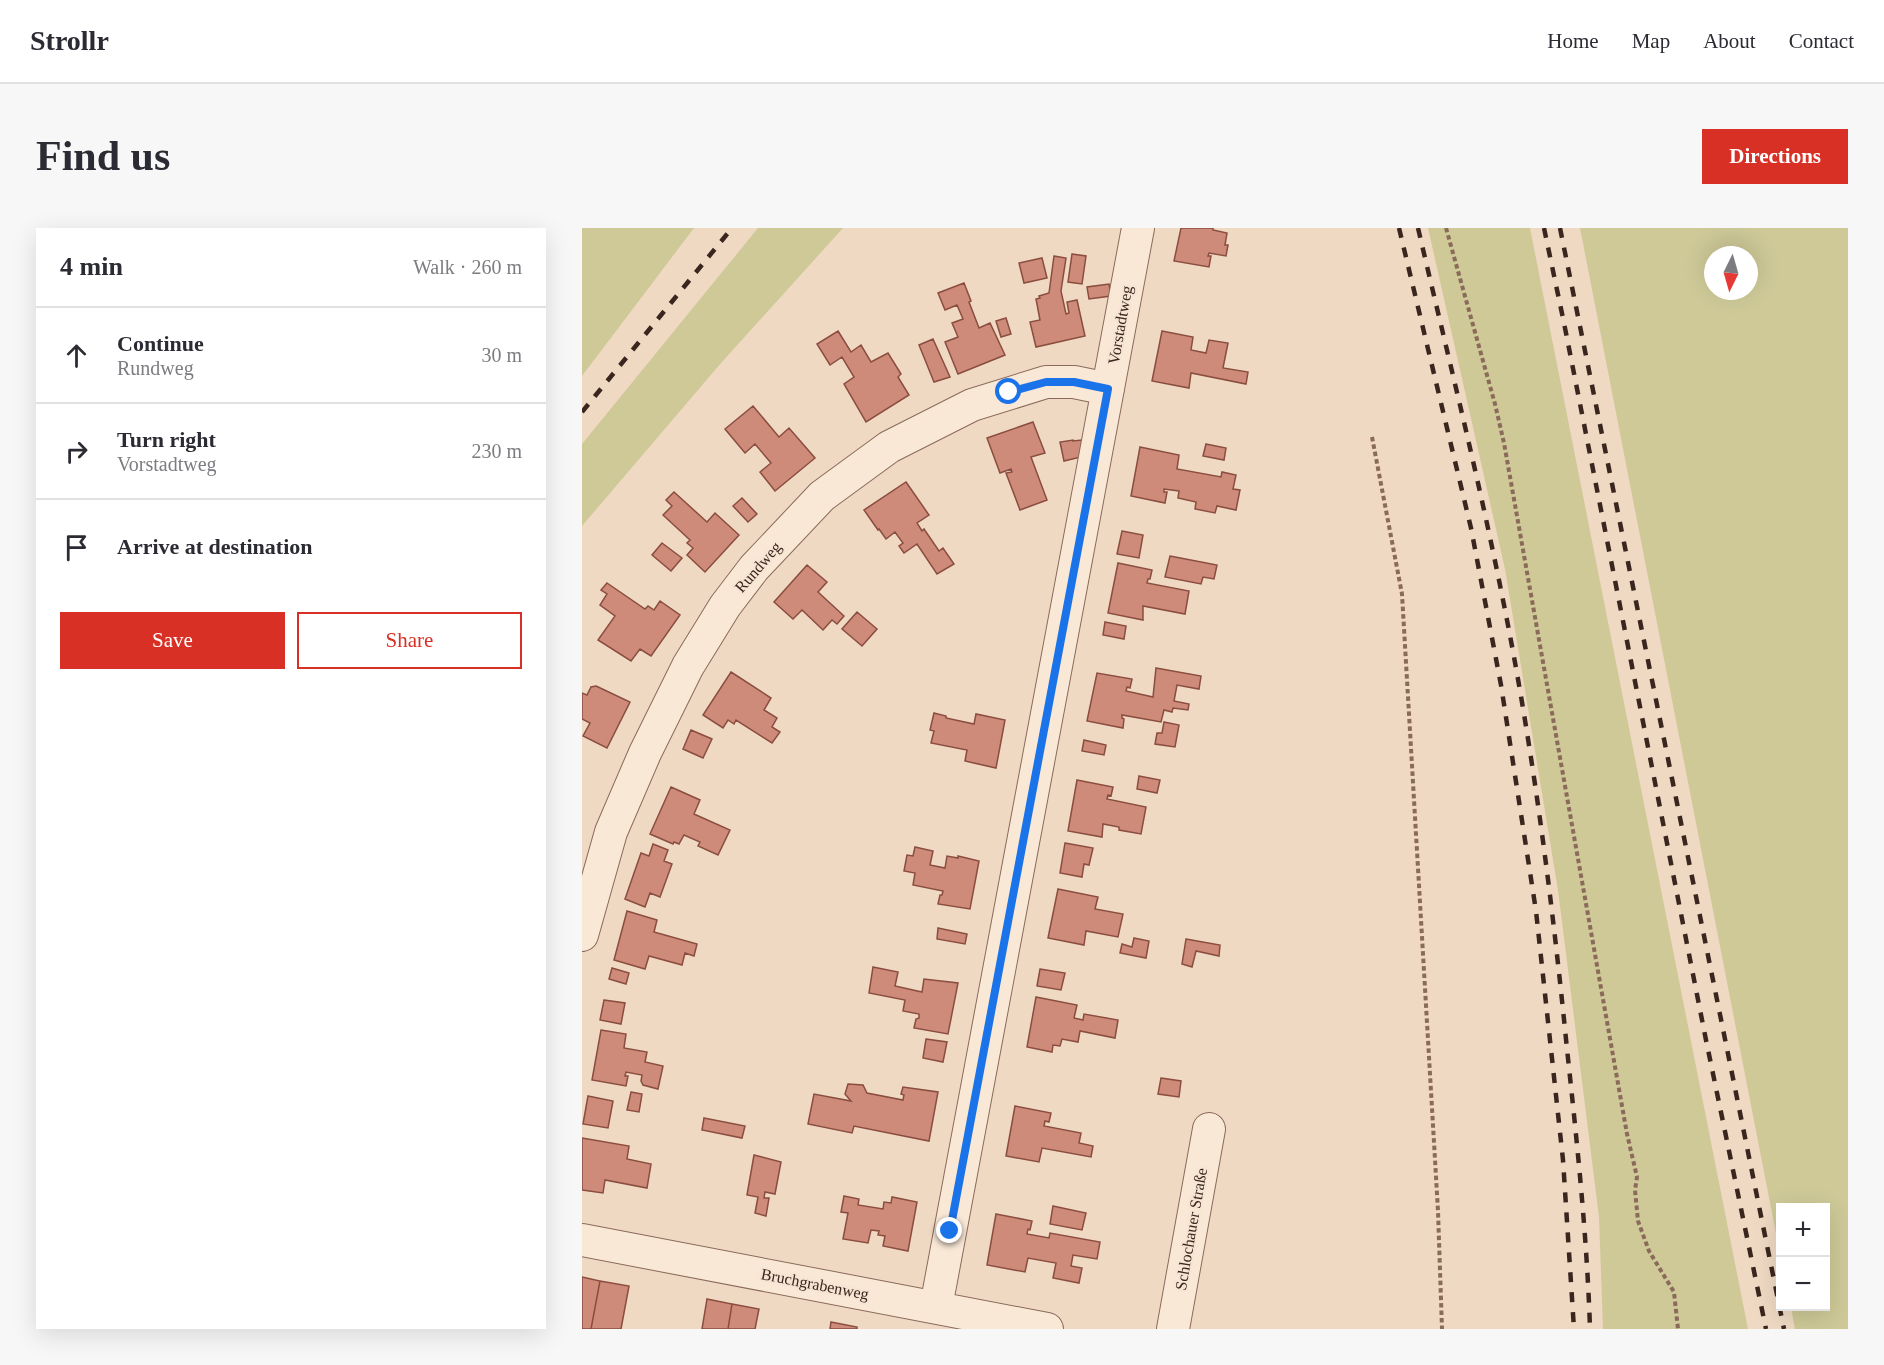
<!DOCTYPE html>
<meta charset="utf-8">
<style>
body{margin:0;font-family:"Times New Roman",serif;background:#f7f7f7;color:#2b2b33}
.controls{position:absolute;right:18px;bottom:18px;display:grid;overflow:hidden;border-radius:0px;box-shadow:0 6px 24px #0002}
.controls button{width:54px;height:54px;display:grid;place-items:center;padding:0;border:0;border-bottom:2px solid #e1e1e2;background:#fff;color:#2b2b33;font:30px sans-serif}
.compass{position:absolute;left:1122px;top:18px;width:54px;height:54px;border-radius:50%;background:#fff;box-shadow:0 6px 24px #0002;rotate:185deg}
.stop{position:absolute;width:18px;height:18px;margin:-14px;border:4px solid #1a73e8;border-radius:50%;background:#fff}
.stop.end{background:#1a73e8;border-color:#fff;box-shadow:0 2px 6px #0008}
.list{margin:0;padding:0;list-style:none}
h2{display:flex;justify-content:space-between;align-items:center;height:78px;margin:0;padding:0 24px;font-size:26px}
h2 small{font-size:20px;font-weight:400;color:#7c7c81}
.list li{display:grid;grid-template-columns:39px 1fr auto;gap:18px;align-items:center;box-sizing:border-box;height:96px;padding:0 24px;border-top:2px solid #e1e1e2}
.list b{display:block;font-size:22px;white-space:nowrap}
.list p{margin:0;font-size:20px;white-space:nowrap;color:#7c7c81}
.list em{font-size:20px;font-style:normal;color:#7c7c81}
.actions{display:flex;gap:12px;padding:18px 24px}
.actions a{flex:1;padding:14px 0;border:2px solid #d93025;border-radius:0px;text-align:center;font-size:21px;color:#d93025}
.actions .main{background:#d93025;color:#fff}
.icon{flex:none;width:33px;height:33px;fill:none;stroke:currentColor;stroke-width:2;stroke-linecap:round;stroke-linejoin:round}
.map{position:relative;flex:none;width:1266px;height:1101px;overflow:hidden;border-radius:0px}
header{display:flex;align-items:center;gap:36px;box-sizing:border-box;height:84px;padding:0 30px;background:#fff;border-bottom:2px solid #e1e1e2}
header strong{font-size:28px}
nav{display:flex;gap:33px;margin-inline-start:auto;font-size:21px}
.intro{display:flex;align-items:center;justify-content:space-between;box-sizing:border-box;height:144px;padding:0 36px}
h1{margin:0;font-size:42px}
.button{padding:15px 27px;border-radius:0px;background:#d93025;color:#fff;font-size:21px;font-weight:700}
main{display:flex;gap:36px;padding:0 36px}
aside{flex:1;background:#fff;border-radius:0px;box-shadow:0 6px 24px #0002}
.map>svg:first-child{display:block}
.green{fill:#cec997;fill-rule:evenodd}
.building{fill:#ce8b79;stroke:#8a4d3f;stroke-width:1.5}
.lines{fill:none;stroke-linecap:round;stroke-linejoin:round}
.minor-casing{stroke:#8a6a5a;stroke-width:34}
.path{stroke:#8a6a5a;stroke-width:4;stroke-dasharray:4.5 3;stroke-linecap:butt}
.minor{stroke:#fae8d7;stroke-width:32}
.rail{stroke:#3a261e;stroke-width:4.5;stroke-dasharray:10 10;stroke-linecap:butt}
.route{stroke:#1a73e8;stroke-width:8}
.labels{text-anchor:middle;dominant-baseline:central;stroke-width:4.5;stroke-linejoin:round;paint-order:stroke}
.street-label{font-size:16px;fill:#3a261e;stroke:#f6e5d3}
</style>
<header>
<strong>Strollr</strong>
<nav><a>Home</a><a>Map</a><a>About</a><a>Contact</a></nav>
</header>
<div class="intro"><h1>Find us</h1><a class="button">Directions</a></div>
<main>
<aside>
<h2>4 min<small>Walk · 260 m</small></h2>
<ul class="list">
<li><svg class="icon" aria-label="ahead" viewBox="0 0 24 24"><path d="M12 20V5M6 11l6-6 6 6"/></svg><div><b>Continue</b><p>Rundweg</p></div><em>30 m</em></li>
<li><svg class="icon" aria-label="right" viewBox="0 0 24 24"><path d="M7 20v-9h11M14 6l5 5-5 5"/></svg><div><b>Turn right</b><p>Vorstadtweg</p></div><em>230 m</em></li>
<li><svg class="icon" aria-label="arrive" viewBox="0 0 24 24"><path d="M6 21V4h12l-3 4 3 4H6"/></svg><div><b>Arrive at destination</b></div></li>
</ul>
<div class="actions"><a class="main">Save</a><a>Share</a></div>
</aside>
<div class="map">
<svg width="1266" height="1101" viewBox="0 0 1266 1101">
<rect width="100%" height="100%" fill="#efd9c3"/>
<path class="green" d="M0,0H112L0,148Z
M176,0H261L139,135L0,298V216Z
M846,0H948L1166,1101H1021L1017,989L976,662L923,341Z
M998,0H1266V1101H1213L1209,1079L1244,1078V980H1198V1026ZM1131,27H1167V63H1131Z"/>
<path class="building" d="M599,0H631V2L645,5L643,17H646L644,28L627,25L626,28H629L627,39L592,33Z
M490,26L504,28L500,56L486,54Z
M472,28L484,30L479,63L484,86L487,85L485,74L495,72L503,108L454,119L448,94L458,92L454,71L458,70L457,68L467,65Z
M460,30L465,50L442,55L437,35Z
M382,55L389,73L387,74L397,100L408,95L423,127L376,146L363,114L376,109L370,95L381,91L375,77L363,82L356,65Z
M527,56L529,68L507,71L505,59Z
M424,90L429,106L419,109L414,93Z
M256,103L269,124L279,117L289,134L306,125L319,146L316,149L327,167L284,194L262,156L272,149L260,129L248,137L235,116Z
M580,103L611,109L609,122L624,125L627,112L646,115L641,140L666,144L664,156L609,145L607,160L570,153Z
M351,111L368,149L352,154L337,117Z
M171,178L197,209L207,200L233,230L193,263L178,244L189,235L173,216L163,225L143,201Z
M451,194L463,225L449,229L465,272L438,282L424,245L430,244L429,241L418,245L405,210Z
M491,212V213L500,212L503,228L482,233L478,214Z
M624,216L644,220L642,232L621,228Z
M558,219L597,227L595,241L639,249L640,244L654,247L651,261L658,262L654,282L635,278L633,285L613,281L614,274L596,270L597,263L582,261V264H585L583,275L549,268Z
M324,254L347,287L335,295L340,303L342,301L357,323L361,320L372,336L355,346L335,316L322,325L317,318L321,315L313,304L304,311L297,301L296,302L282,282Z
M92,264L125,294L133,285L157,307L123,344L105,327L111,320L105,315L108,312L81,287L90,278L84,272Z
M160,270L175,286L166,294L151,278Z
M540,303L561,307L557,330L535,326Z
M80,315L100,330L89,343L70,327Z
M588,328L635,337L632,351L621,349L619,356L583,349Z
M536,335L570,342L568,351H566L565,355L607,363L603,386L561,378V392L526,385Z
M225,337L245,354L236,364L262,388L255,396L250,392L241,402L220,382L211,391L192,374Z
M25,355L63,381L66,378L72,382L78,373L98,387L69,428L58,421L49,433L16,412L33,388L18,377L25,366L19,362Z
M275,384L295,401L280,418L260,401Z
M523,394L544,398L542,411L521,407Z
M574,440L619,448L617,461L595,457L592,473L607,476L606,482L591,480L590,484L582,482L579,494L540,487V490L542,491L541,500L505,493L515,445L550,451L548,460L545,459L544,463L571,469Z
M149,444L189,470L182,482L195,490L190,499L198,504L190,515L154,492L152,496L146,492L141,500L121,487Z
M14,458L48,474L25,520L1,508L8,495L0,491V465L5,467L9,459Z
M352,485L364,488V490L392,496L394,486L423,492L414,540L383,533L385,522L349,515L352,503L348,502Z
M582,494L597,497L593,519L573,516L575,505H580Z
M109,502L130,511L121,530L101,521Z
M502,512L524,517L522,527L500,523Z
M557,548L578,552L575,565L555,561Z
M495,552L531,559L529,568L526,567L525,571L564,579L559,606L537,602V599L521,596L520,609L486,603Z
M89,559L118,572L112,586L148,602L136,627L116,618L118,614L102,607L97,616L92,614L91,616L68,606Z
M483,615L511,620L507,637L502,636L500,649L478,645Z
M71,616L86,622L82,633L90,636L78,669L68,665L63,679L43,671L59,625L67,628Z
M333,619L351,623L348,637L363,640L365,628L376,630V628L397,633L388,681L356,676L358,667H360L361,663L331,657L333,645L322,643L325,627L331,628Z
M476,661L516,669L513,681L541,686L536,709L504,703L502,717L466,710Z
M45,683L75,692L72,704L115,716L112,728L103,725L100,737L67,728L63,741L32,732Z
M356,700L385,706L383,716L355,711Z
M552,710L567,713L564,730L538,725L540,716L550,719Z
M604,711L638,717L637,728L614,723L610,739L600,736Z
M291,739L316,744L313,758L340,764L342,751L376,755L366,806L332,800L334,791L337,790V786L321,783L323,772L287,765Z
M30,740L47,745L44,756L27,751Z
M458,741L483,745L479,762L455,758Z
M454,769L495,777L492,790L501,792L502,786L536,792L533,810L498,803L496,814L480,811L478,818L471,817L470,824L445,819Z
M22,772L43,775L39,796L18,792Z
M19,802L44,806L42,820L65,824L63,834L81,838L76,861L61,857L59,853L60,847L44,844L43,848H46L44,858L10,852Z
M344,811L365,814L361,834L341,830Z
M579,850L599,853L597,869L576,866Z
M266,856L281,857L285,865L321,872L322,867L319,866L321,859L356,864L347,913L272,898L270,905L226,896L232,866L269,873L263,866Z
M49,864L60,866L57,884L45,882Z
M6,868L31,873L26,900L1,896Z
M433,878L469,885L467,894L463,893L462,898L499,905L497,915L511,918L509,929L460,920L457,934L424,928Z
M122,890L163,898L160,910L120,902Z
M0,910L47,918L45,931L69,936L65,960L23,952L21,965L0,962Z
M172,927L199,934L193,966L183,964L182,970H187L184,988L173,985L176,969L165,967Z
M262,968L277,971L276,977L301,981L302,974L309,975L310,969L335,974L326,1023L301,1018L303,1008L296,1007L297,1003L289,1002L286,1015L261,1011L266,985L259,984Z
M471,978L504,985L500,1002L468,996Z
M414,986L450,993L448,1002L446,1001L445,1006L467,1010L468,1005L518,1014L515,1031L491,1027L489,1038L500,1040L497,1055L471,1050L474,1035L446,1030L443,1044L405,1037Z
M0,1049L18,1053L9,1101H0Z
M18,1053L47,1058L39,1101H9Z
M125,1071L150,1076L146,1101H120Z
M150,1076L177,1081L173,1101H146Z
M249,1094L275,1099V1101H248Z"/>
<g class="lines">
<defs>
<path id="minor" d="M0,707L29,604L63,525L106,438L143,378L172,340L240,268L307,219L390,177L464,154H492L526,161
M0,1012L465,1101
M354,1079L556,0
M591,1101L627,901"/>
</defs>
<use href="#minor" class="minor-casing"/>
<path class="path" d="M864,0L913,176L922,215L1045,906L1055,949L1053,962L1056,993L1067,1023L1092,1064L1096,1101
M790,209L820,366L856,983L860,1101"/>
<use href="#minor" class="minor"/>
<path class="rail" d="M817,0L889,300L919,457L954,683L981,932L992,1101
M836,0C865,124 896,247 921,372C951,520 970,671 985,821C995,914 1005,1008 1008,1101
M962,0L982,95L1124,812L1184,1101
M978,0L1202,1101
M0,184L150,0"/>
</g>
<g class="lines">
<path class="route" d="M368,1003L526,161L492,154H464L427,164"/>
</g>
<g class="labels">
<g class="street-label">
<text transform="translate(538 97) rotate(-80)">Vorstadtweg</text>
<text transform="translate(176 339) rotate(-49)">Rundweg</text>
<text transform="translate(609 1001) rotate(-80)">Schlochauer Straße</text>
<text transform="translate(233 1056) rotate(11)">Bruchgrabenweg</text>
</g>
</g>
</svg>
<div class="controls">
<button>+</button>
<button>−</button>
</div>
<svg class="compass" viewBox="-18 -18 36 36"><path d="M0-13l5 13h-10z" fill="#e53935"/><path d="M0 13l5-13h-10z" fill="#7c7c81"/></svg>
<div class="stop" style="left:427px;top:164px"></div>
<div class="stop end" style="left:368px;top:1003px"></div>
</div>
</main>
